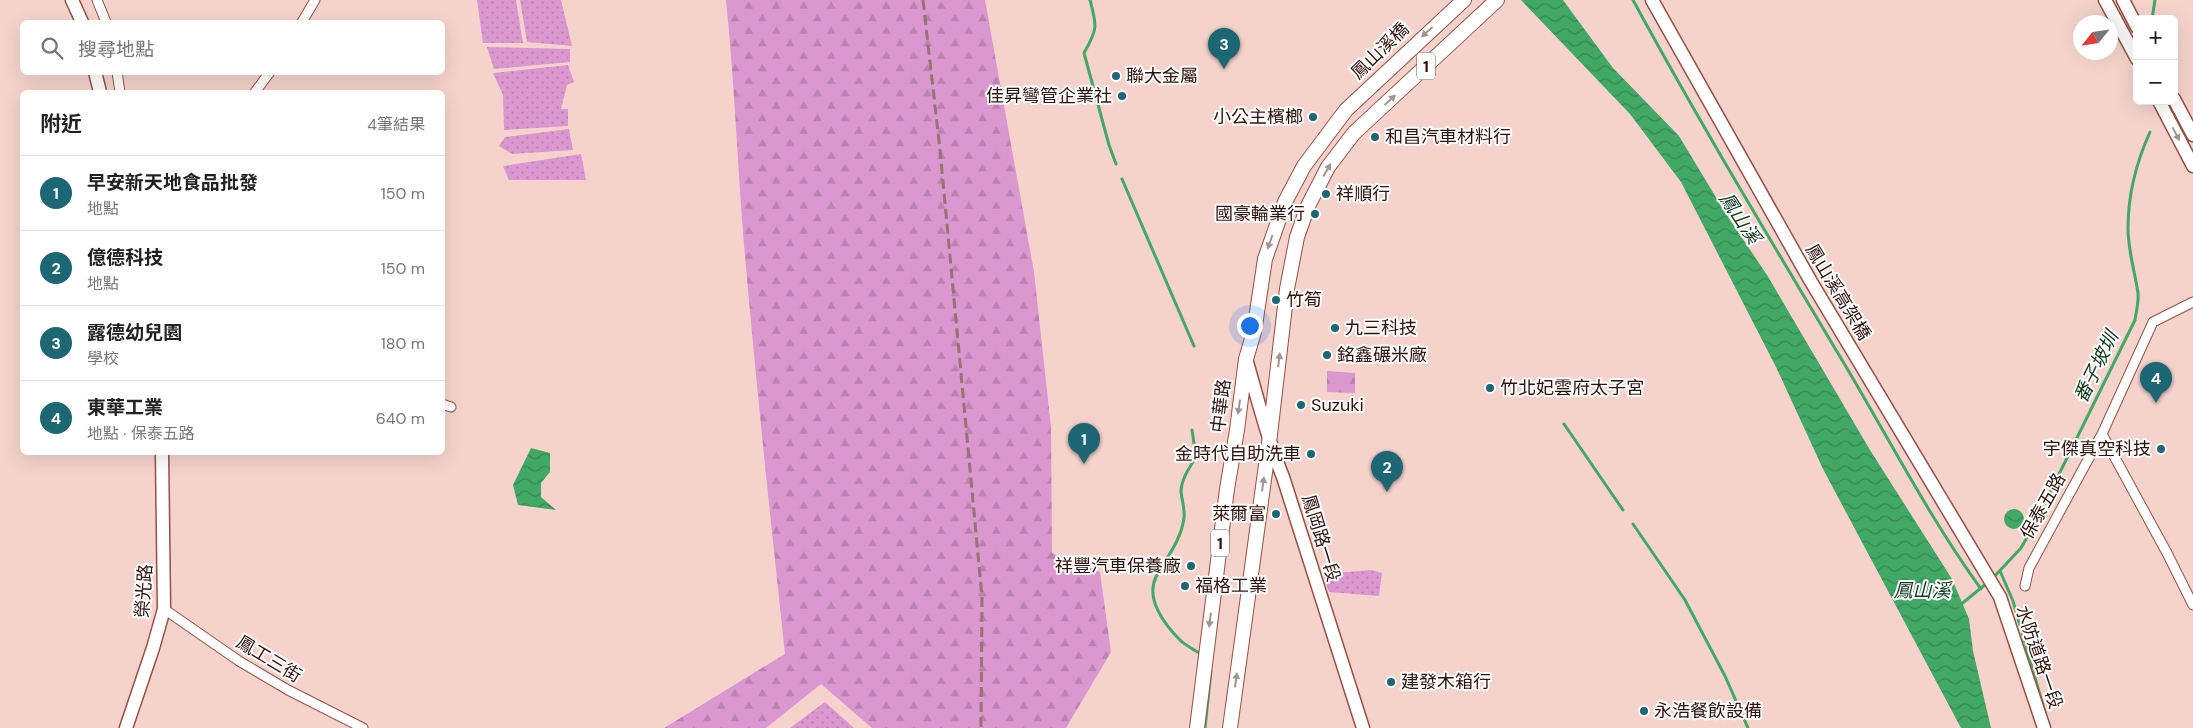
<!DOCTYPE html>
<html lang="zh-TW">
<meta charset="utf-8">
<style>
body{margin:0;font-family:"DM Sans","Noto Sans TC",sans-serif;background:#f2f2f2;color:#222}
.controls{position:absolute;right:15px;top:15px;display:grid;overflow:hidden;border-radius:8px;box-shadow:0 5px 20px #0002}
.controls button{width:45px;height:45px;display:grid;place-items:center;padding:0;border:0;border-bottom:1px solid #e0e0e0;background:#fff;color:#222;font:25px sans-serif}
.compass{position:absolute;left:2073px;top:15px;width:45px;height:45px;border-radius:50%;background:#fff;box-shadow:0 5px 20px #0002;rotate:240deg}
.you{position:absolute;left:1249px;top:325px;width:18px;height:18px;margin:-12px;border:4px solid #fff;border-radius:50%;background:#1a73e8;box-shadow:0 0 0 8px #1a73e833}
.badge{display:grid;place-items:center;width:32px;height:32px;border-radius:50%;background:#1d6673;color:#fff;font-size:16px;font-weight:700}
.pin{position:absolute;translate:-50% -41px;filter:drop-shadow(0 1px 2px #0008)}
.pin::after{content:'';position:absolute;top:26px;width:18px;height:15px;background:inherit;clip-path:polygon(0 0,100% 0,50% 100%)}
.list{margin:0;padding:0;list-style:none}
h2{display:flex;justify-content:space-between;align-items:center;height:65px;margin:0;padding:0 20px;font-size:21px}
h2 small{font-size:16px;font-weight:400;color:#767676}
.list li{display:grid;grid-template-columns:32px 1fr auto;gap:15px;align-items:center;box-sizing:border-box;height:75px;padding:0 20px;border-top:1px solid #e0e0e0}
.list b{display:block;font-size:19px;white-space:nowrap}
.list p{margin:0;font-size:16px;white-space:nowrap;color:#767676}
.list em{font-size:16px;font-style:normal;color:#767676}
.icon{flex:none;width:28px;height:28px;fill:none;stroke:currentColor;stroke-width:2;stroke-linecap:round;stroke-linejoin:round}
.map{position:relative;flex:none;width:2193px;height:728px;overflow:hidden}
.search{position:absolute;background:#fff;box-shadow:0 5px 20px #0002;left:20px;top:20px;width:425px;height:55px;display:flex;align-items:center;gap:12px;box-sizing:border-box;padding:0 18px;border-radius:8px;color:#767676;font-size:19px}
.panel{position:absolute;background:#fff;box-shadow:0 5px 20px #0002;left:20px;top:90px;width:425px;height:365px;border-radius:8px}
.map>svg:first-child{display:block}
.grass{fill:url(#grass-dots)}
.forest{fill:url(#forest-firs)}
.water{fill:url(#water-waves)}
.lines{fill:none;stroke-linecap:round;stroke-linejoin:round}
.stream{stroke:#41a965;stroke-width:3}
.street-casing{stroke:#975043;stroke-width:11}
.secondary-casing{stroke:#975043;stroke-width:15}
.primary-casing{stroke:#975043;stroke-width:16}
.street{stroke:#fff;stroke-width:9}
.secondary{stroke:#fff;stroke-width:12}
.primary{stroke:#fff;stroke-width:14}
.rail{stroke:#95756f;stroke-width:3;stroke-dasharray:10 5;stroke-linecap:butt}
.oneway{fill:#a19492}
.poi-dot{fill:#1d6673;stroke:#fdfdfd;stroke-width:2}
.labels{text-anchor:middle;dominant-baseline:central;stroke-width:4;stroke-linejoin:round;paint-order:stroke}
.shield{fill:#fdfdfd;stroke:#6d5855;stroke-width:1}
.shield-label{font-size:16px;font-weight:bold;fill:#2f120d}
.street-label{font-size:18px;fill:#2f120d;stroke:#fdfdfd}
.poi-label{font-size:18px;fill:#2f120d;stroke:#fdfdfd;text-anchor:start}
.water-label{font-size:19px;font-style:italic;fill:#0f3a1e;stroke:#fdfdfd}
</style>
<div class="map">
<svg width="2193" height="728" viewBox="0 0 2193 728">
<defs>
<pattern id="grass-dots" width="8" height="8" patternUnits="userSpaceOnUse" patternTransform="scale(1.25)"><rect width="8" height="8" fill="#da97d0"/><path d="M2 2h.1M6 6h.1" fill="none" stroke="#bb81b1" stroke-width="1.8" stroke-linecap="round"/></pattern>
<pattern id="forest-firs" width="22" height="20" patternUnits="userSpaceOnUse" patternTransform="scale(1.25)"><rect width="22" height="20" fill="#da97d0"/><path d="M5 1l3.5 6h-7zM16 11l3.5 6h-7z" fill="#bb81b1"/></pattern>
<pattern id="water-waves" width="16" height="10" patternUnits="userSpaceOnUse" patternTransform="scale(1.25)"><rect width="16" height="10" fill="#41a965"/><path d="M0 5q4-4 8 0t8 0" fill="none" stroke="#378852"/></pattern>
</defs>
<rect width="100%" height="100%" fill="#f5d3cc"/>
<path class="grass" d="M477,0H516L523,43H483Z
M520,0H561L572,46L527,42Z
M487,47L570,49V62L494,69Z
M568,65L574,82L567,85L561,109H568V126L504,130L503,95L493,73Z
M569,129L573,150L512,154L499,146L505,137Z
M581,154L586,180H509L503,166Z
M1372,570L1382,573L1379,596L1329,592L1323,574Z
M825,702L854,728H790Z"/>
<path class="forest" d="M726,0H985L1034,272L1051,427L1052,553L1100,572L1111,652L1066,728H872L821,684L766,728H664L785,654C770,514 755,374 743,233C737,155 734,78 726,0Z
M1327,371L1355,373V393L1327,392Z"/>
<path class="water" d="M1521,0H1563L1613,68L1679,136L1726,214L1767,275L1870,450L1952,579L1969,619L1973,651L1991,728H1961L1823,469L1776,367L1681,182L1630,114Z
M531,448L550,453V472L541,483V497L556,510L518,505L513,485Z
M2004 519a10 10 0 1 1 20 0a10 10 0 1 1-20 0Z"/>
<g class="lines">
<path class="stream" d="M1090,0C1097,26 1098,29 1084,53L1109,145L1116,164
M1633,0C1697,118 1767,234 1836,350C1884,429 1926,513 1981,589
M2152,19L2155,0
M1122,179L1194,346
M1564,424L1623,510
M1192,430L1196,457C1190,467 1181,479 1181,492C1182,500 1185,510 1184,518C1181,541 1166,558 1156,577C1145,599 1165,625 1180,640C1186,646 1195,650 1202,655
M1633,524L1685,600L1725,676L1748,728
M2000,571L2013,601L2046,716
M1992,579L2021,548L2034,525L2135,320C2136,312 2139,302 2138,293C2135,272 2128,251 2128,228C2128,194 2136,163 2150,132
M1959,606L1987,583
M1205,728L1211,671"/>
<defs>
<path id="street" d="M97,0L106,22
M302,22L315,0
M117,72L120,92
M255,92L270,72
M442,404L451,407
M2102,434L2167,553L2193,605
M2025,586L2029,568L2102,434L2153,322L2193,302
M164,609L239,661L288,690L363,728"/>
<path id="secondary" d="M72,0L82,22
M1652,0L1810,280L2000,597L2044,728
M2105,0L2137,59
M2123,0L2137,27
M95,72L100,92
M2174,99L2193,135
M2159,101L2193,166
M1246,359C1258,399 1267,439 1283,477L1363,728
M126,728L153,648L164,609L162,452"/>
<path id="primary" d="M1197,728L1227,489L1237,430L1246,359L1254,332L1265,259L1285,202L1304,166L1346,110L1464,0
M1230,728L1269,443L1287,289L1297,237L1308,206L1328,167L1354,133L1497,0"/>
</defs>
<use href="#street" class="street-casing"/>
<use href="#secondary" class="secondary-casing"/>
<use href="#primary" class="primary-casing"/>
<use href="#street" class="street"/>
<use href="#secondary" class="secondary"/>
<use href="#primary" class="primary"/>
<path class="rail" d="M923,0L940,150L982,597L981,728"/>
</g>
<defs><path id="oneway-solid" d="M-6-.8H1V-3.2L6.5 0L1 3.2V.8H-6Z" transform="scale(1.25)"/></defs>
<g class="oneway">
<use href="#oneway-solid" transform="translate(1427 32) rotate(138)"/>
<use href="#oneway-solid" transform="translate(1390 100) rotate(-43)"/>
<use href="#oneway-solid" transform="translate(2176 134) rotate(62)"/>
<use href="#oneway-solid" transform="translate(1327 170) rotate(-60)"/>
<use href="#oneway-solid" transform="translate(1270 242) rotate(110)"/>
<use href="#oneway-solid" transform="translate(1279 360) rotate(-83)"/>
<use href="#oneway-solid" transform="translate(1239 407) rotate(98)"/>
<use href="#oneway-solid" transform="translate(1263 484) rotate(-82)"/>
<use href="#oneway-solid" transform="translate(1210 620) rotate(97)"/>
<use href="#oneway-solid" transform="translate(1236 680) rotate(-82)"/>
</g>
<g class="poi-dot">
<circle cx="1116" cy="76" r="5"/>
<circle cx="1122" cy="96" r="5"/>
<circle cx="1313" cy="117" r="5"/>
<circle cx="1375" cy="137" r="5"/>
<circle cx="1326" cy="194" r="5"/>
<circle cx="1315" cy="214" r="5"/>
<circle cx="1276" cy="300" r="5"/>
<circle cx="1335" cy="328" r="5"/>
<circle cx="1327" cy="355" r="5"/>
<circle cx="1490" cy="388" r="5"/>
<circle cx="1301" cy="405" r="5"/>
<circle cx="2161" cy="449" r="5"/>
<circle cx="1311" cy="454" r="5"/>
<circle cx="1276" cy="514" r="5"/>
<circle cx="1191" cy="566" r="5"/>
<circle cx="1185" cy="586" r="5"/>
<circle cx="1391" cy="682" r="5"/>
<circle cx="1644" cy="711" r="5"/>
</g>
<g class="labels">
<g class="shield">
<rect x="1417" y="52.5" width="18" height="27" rx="4"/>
<rect x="1211" y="529.5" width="18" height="27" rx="4"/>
</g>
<g class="shield-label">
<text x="1426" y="66">1</text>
<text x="1220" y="543">1</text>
</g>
<g class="street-label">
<text transform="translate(1380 51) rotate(-44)">鳳山溪橋</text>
<text transform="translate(1838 292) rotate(59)">鳳山溪高架橋</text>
<text transform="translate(1221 406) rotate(-83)">中華路</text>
<text transform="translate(2043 506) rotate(-61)">保泰五路</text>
<text transform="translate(1321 538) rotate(73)">鳳岡路一段</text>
<text transform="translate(144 591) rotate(-86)">榮光路</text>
<text transform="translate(2039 657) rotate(71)">水防道路一段</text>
<text transform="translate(269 659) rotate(31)">鳳工三街</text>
</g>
<g class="poi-label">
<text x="1126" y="76">聯大金屬</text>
<text x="1112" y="96" text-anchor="end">佳昇彎管企業社</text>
<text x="1303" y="117" text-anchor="end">小公主檳榔</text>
<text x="1385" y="137">和昌汽車材料行</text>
<text x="1336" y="194">祥順行</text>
<text x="1305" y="214" text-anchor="end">國豪輪業行</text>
<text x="1286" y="300">竹筍</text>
<text x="1345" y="328">九三科技</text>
<text x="1337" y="355">銘鑫碾米廠</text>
<text x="1500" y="388">竹北妃雲府太子宮</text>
<text x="1311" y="405">Suzuki</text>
<text x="2151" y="449" text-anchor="end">宇傑真空科技</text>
<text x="1301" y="454" text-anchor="end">金時代自助洗車</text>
<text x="1266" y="514" text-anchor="end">萊爾富</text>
<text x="1181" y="566" text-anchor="end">祥豐汽車保養廠</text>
<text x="1195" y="586">福格工業</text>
<text x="1401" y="682">建發木箱行</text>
<text x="1654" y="711">永浩餐飲設備</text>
</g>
<g class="water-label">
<text transform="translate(1740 218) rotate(56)">鳳山溪</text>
<text transform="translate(2096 367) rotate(-64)">番子坡圳</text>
<text x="1922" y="590">鳳山溪</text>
</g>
</g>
</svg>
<div class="controls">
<button>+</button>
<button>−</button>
</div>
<svg class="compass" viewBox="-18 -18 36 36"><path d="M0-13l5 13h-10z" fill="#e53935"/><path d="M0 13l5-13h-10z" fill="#767676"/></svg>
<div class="you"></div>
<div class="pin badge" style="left:1084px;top:464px">1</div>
<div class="pin badge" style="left:1387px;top:492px">2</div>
<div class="pin badge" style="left:1224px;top:69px">3</div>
<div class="pin badge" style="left:2156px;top:403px">4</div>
<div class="search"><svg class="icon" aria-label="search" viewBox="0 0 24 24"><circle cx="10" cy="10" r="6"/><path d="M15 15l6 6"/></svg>搜尋地點</div>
<section class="panel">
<h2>附近<small>4筆結果</small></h2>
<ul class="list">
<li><span class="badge">1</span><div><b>早安新天地食品批發</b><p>地點</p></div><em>150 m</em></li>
<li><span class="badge">2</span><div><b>億德科技</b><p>地點</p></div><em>150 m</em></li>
<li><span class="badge">3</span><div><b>露德幼兒園</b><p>學校</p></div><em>180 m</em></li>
<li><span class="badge">4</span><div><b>東華工業</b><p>地點 · 保泰五路</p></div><em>640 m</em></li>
</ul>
</section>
</div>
